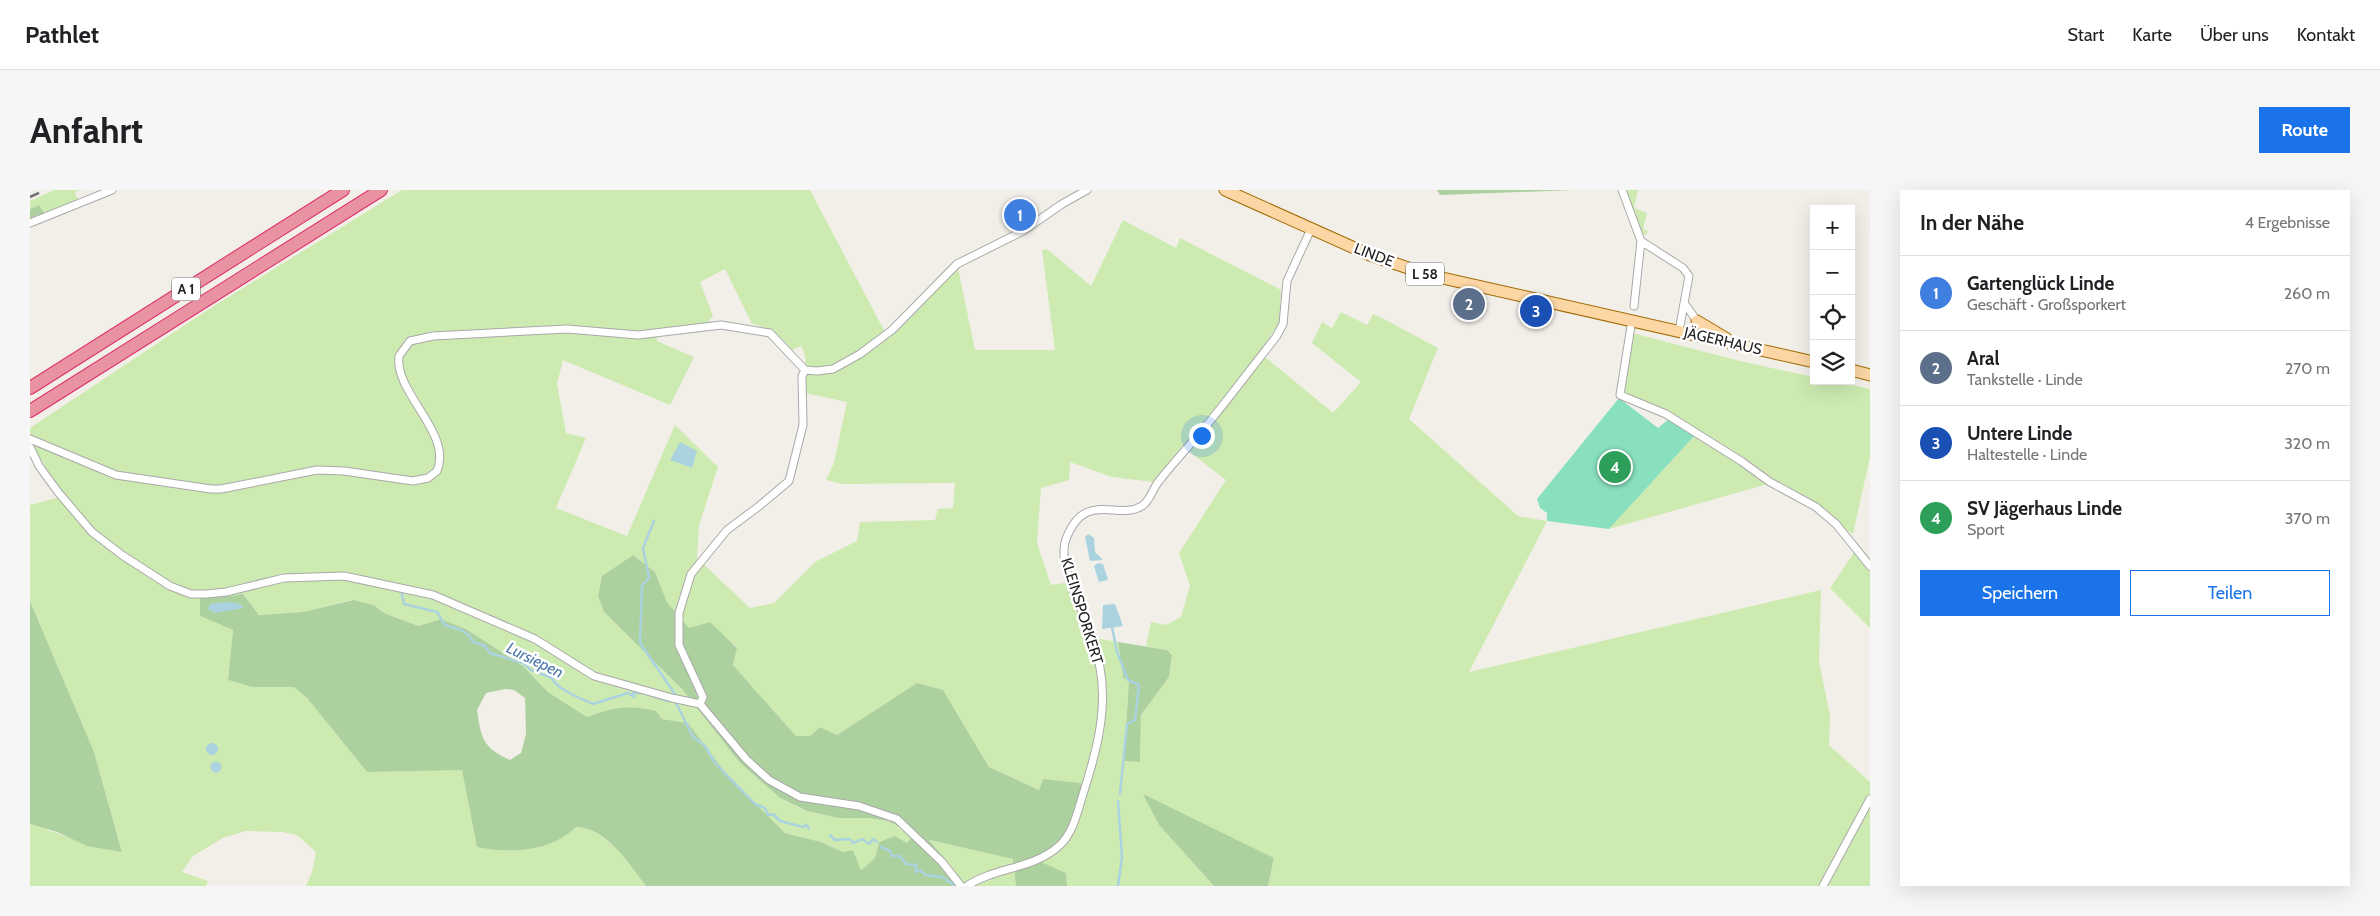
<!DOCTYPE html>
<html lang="de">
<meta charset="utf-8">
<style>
body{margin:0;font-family:Cabin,sans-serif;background:#f6f6f6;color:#202124}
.controls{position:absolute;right:15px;top:15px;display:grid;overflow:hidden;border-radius:0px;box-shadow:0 5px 20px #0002}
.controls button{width:45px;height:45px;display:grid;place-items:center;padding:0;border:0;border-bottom:1px solid #e0e0e0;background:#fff;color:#202124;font:25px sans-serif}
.you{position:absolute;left:1171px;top:245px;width:18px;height:18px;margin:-12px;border:4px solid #fff;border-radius:50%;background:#1a73e8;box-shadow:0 0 0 8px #1a73e833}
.badge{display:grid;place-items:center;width:32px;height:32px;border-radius:50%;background:#1a73e8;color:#fff;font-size:16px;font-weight:700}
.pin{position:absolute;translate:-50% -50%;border:2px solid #fff;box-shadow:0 1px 5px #0006}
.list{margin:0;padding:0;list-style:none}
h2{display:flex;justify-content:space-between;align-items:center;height:65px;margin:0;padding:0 20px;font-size:21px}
h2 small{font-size:16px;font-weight:400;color:#757577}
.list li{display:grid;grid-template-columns:32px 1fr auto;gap:15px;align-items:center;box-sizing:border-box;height:75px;padding:0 20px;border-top:1px solid #e0e0e0}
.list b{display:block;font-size:19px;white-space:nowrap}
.list p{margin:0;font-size:16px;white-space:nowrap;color:#757577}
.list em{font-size:16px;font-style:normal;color:#757577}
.actions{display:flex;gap:10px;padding:15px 20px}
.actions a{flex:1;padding:11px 0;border:1px solid #1a73e8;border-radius:0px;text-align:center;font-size:18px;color:#1a73e8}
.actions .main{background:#1a73e8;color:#fff}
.icon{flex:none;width:28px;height:28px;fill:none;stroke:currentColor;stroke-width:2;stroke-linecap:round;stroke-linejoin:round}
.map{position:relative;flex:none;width:1840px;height:696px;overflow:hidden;border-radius:0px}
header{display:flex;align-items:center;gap:30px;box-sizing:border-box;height:70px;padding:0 25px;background:#fff;border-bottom:1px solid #e0e0e0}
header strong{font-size:24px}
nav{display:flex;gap:28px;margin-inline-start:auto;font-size:18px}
.intro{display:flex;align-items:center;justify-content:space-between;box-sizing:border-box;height:120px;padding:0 30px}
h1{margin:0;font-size:35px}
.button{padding:12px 22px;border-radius:0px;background:#1a73e8;color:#fff;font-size:18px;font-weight:700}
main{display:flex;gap:30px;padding:0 30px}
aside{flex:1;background:#fff;border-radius:0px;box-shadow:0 5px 20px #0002}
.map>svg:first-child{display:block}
.grass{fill:#cdebb0;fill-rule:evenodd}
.forest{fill:#add19e;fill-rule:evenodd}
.pitch{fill:#88e0be}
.water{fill:#aad3df}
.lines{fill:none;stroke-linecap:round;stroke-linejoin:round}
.stream{stroke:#aad3df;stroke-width:2.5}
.minor-casing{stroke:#a9a9a9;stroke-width:9}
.primary-casing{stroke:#a06b00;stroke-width:13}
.motorway-casing{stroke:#dc2a67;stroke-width:14}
.minor{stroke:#fff;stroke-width:7}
.primary{stroke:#fcd6a4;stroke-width:11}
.motorway{stroke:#e892a2;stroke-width:12}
.rail{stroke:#707070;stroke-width:2.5;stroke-dasharray:10 10;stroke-linecap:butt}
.labels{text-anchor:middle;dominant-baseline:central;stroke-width:5;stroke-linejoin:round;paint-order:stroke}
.shield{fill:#fff;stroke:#646464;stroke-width:1}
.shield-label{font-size:14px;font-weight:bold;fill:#222}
.street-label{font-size:15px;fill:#222;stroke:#fff}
.water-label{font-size:16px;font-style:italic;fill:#4a7aab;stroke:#fff}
</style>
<header>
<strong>Pathlet</strong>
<nav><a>Start</a><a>Karte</a><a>Über uns</a><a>Kontakt</a></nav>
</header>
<div class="intro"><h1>Anfahrt</h1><a class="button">Route</a></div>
<main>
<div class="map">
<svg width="1840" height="696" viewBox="0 0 1840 696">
<rect width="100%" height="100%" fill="#f2efe9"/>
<path class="grass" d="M24,0H50L45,2L48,10L15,24L9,15L0,19V11Z
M372,0H780L857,146L928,78L945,160H1025L1012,60L1017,59L1061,96L1093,30L1146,58L1150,48L1251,100L1249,133L1229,162L1303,223L1331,192L1282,153L1292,132L1302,138L1311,122L1337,135L1343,124L1352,128L1408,158L1379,229L1488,326L1517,331L1439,482L1791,400L1789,472L1800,525L1799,555L1840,592V696H1238L1244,668L1114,605L1129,635L1184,696H1037L1036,683L1008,671C1020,665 1031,658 1038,647C1044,638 1047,625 1050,615C1070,560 1080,505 1065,449L1062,450C1075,502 1069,542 1055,594L1013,589L1009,600L959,577L913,500L887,493L807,545L790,537L780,546H766L703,475L707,457L680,433L659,438L637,412L625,382L603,365L572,386L568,406L574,422L653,500L709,572L750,608L776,621L809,628H839L858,631L883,647L877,653L865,646L849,652L845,668L831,680L823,660L813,662L791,652L755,643L698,586L658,533L632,529L626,521C598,514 584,517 557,527L518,502L493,476L436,439L411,429L390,436L354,423L344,415L321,410L273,422L229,425L213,404L191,407L171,406L170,426L203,440L198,490L222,497H264L277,508L337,582L432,579L447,657C480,664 521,662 546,637C577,639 599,674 616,696H276L282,682L286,662L267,645L252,642L215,641L193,648L163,666L152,682L178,691L176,696H0V634C31,643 60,659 92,661L64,562L0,411V315L34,306L0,252V238L179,119ZM695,79L722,134C740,138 750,145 762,160L771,156C780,171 773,187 775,203L817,212L804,273L796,290L813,294L925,293L923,318L908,319L905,330L830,332L827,351L785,372L744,413L720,418L667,368L669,335L688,277L645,235L597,346L526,318L556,248L536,243L527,194L533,170L640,215L664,167L627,151L626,140L678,132L683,126L670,92ZM1152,256L1196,290L1149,363L1160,396L1151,427L1136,435L1121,432L1116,456L1137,460L1142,465L1139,487L1111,525L1110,572L1094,571L1099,489L1093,488L1088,452L1065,448L1048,412L1042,392L1021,395L1007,353L1011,298L1039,290L1040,272L1082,287L1123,292Z
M1595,0H1608L1604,18L1617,23L1613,39L1618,41L1616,45L1611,44Z
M1602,143L1710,171L1784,187V191H1803L1840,199V267L1823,344C1809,336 1799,321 1785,312C1772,304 1758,298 1744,290C1733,283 1724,274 1713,267C1674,241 1634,221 1591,202Z
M1665,245L1738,294L1579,339Z
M1825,361L1840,380V438L1800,398Z
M898,650L984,669L986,696H933Z"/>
<path class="forest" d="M1407,0H1545L1410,5Z
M9,15L15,24L0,29V19Z
M603,365L625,382L637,412L659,438L680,432L707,458L703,475L766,546H780L790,537L807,545L887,493L913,500L959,577L1009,600L1013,589L1058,594L1039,647L1009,671L1036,683L1037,696H986L983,669L899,650L932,690L933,696H616C599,674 577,638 546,637C521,662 480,664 447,657L432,580L337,582L277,508L264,497H222L198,490L203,440L170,426V406L191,407L213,404L229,425L273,422L323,410L344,415L354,423L389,436L411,429L436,439L493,476L518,502L557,527C584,517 598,514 626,521L632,529L658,533L698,586L755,643L791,652L813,662L823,660L831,680L845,668L849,652L865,646L877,653L882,647L876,641L858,631L839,628H809L777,621L750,608L709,572L653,500L574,422L568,406L572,386ZM475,499L484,500L495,508L496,544L491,563L480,570C453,558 451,548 447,520L456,503Z
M0,411L64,562L92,662L57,656L27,642L0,634Z
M1088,452L1137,460L1142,465L1139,487L1111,525L1110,572L1094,571L1099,489L1093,488Z
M1113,604L1244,668L1238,696H1184L1129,635Z"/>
<path class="pitch" d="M1589,208L1628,238L1640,228L1665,245L1579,339L1517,331V323L1510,318L1507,309Z"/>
<path class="water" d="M650,252L667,261L662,278L640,270Z
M1058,344L1064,348L1065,362L1073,370L1060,371L1055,347Z
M1068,373L1073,374L1078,390L1069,392L1064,376Z
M199,412L210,414L214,418L185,423L178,419L180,414Z
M1085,414L1093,436L1072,439L1073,415Z
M176 559a6 6 0 1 1 12 0a6 6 0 1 1-12 0Z
M180.5 577a5.5 5.5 0 1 1 11 0a5.5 5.5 0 1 1-11 0Z"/>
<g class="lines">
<path class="stream" d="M624,331L613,358L619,388L612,396L610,453L645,504
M372,404L374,414L407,422L415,435C426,438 439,441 443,452L455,456L460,463L493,473L501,480L522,488C526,499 552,509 563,514L598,503L604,507L603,503H614L638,511
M1082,437L1087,462L1098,490L1109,495L1105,530L1097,534L1090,604
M646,513L663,547L675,556L685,573L725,614L735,618L738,625L743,624L750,631L773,637L776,635L779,639
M800,645L805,650L819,649L824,653L832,649L839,654L843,649L847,652
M851,657L860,661L862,666H870L876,674L886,675V682L890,680L896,685L912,687L925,696
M1088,696L1092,667L1088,611"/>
<defs>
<path id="minor" d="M1592,0L1611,51L1653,78L1659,86L1649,141
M0,33L82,0
M1655,114L1667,131
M1604,116L1611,51
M1602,130L1590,205L1636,224L1711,271L1740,292L1786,317L1806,334L1840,376
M0,249L86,285L181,299H191L287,280L314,281L383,291L398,288L407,281C423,243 364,203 369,166L380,151L403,146L537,139L608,145L691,135L740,143L775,180L787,181L803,179L830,164L862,140L927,74L993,41L1032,14L1057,0
M0,257L9,276L28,302L62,342L92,365L140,396L161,404H177L196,402L254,388L314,386L403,405L505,449L564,486L642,508L670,514L716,569L739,590L770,607L829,616L867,629L912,672L931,696
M670,514L673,507L649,455V423L661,384L697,340L728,317L759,291L773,235L772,186L775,180
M937,696C965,677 1005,679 1030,655C1044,642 1048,619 1054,601C1066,563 1078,519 1070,478C1068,464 1064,448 1058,435C1049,413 1027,372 1036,349C1055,299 1088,331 1112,316C1120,311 1123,298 1129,291C1144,272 1160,255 1176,236C1200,207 1222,177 1246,147L1253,134L1257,91L1281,39
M1793,696L1840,609"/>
<path id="primary" d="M1195,0L1340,65L1399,85L1784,172
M1667,131L1697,149
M1821,180L1840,185"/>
<path id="motorway" d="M0,198L313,0
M0,221L351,0"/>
</defs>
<use href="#minor" class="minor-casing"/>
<use href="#primary" class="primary-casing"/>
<use href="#motorway" class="motorway-casing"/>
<use href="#minor" class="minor"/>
<use href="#primary" class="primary"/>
<use href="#motorway" class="motorway"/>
<path class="rail" d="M0,7L15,0"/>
</g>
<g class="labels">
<g class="shield">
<rect x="1376" y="72.5" width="38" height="23" rx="4"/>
<rect x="142" y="87.5" width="28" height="23" rx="4"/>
</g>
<g class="shield-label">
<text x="1395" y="84">L 58</text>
<text x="156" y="99">A 1</text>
</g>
<g class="street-label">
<text transform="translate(1344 65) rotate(21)">LINDE</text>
<text transform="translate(1693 151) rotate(13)">JÄGERHAUS</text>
<text transform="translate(1052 421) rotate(73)">KLEINSPORKERT</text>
</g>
<g class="water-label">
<text transform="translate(505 470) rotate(26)">Lursiepen</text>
</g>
</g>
</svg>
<div class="controls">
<button>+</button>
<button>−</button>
<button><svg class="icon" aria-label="locate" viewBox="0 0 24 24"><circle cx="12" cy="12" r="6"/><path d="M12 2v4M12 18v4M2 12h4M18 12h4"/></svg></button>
<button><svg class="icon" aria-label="layers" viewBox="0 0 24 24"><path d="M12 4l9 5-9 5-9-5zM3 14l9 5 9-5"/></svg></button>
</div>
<div class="you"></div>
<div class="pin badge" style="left:990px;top:25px;background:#3f7fe0">1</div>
<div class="pin badge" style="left:1439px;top:114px;background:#5c6f8a">2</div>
<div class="pin badge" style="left:1506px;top:121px;background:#1a4fb4">3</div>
<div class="pin badge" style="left:1585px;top:277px;background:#2e9e5b">4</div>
</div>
<aside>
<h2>In der Nähe<small>4 Ergebnisse</small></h2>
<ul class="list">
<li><span class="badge" style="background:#3f7fe0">1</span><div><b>Gartenglück Linde</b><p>Geschäft · Großsporkert</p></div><em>260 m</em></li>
<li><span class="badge" style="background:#5c6f8a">2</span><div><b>Aral</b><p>Tankstelle · Linde</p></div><em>270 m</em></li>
<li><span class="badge" style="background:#1a4fb4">3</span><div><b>Untere Linde</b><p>Haltestelle · Linde</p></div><em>320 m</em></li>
<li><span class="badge" style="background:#2e9e5b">4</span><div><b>SV Jägerhaus Linde</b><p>Sport</p></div><em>370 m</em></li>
</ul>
<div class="actions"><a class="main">Speichern</a><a>Teilen</a></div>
</aside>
</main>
